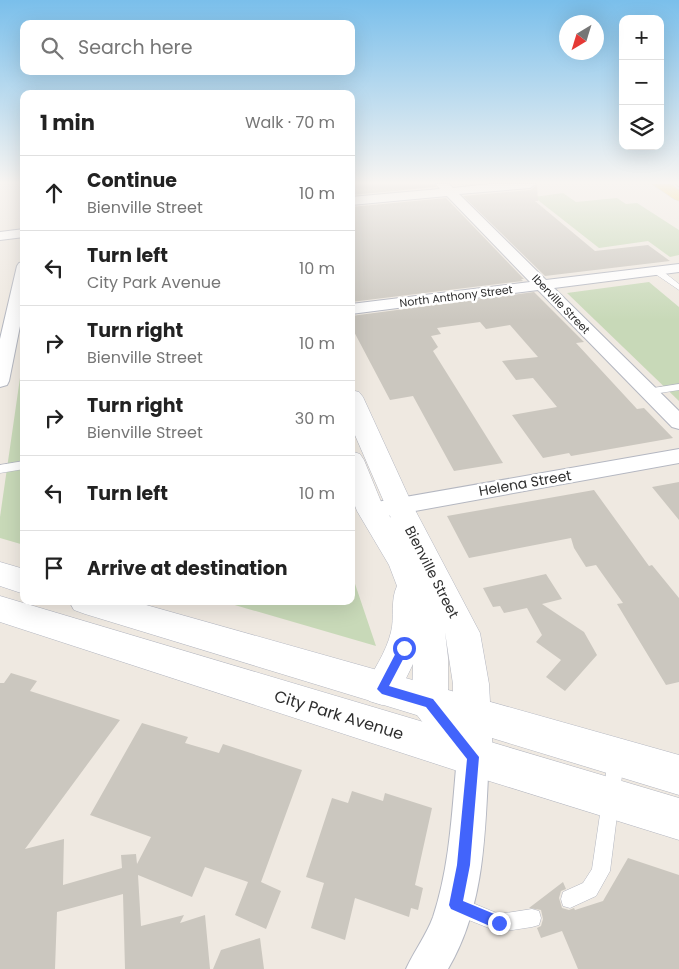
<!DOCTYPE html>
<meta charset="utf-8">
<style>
body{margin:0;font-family:Poppins,sans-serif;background:#f6f6f6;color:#222}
.controls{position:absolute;right:15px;top:15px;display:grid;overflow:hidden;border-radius:10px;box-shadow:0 5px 20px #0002}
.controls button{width:45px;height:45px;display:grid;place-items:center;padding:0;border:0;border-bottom:1px solid #e0e0e0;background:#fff;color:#222;font:25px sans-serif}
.compass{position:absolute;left:559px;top:15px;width:45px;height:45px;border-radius:50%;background:#fff;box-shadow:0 5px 20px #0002;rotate:218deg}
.stop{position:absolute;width:15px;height:15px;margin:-11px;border:4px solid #4264fb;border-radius:50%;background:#fff}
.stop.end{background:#4264fb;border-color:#fff;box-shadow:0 1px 5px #0008}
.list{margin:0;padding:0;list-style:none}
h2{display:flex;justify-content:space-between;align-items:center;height:65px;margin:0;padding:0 20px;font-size:21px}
h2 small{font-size:16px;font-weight:400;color:#767676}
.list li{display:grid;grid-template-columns:32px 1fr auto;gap:15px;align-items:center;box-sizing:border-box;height:75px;padding:0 20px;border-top:1px solid #e0e0e0}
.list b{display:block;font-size:19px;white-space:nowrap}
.list p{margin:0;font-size:16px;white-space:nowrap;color:#767676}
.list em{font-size:16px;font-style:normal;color:#767676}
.icon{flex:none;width:28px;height:28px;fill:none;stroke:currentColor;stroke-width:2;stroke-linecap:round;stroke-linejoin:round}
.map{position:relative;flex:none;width:679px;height:969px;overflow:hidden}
.search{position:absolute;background:#fff;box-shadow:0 5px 20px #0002;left:20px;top:20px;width:335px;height:55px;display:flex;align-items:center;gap:12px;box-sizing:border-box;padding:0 18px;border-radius:10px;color:#767676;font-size:19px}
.panel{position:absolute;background:#fff;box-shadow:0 5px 20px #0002;left:20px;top:90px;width:335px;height:515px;border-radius:10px}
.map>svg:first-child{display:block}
.cemetery{fill:#c8d9b8}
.building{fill:#cbc7bf}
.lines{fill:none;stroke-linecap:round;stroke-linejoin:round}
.service-casing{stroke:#b4b7c1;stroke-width:1}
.minor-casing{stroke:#b4b7c1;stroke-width:2}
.tertiary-casing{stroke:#b4b7c1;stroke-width:1}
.secondary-casing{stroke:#b4b7c1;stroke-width:1}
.primary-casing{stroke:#c9c9c9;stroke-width:1}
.service{fill:#fff;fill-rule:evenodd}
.minor{fill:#fff;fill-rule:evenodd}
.tertiary{fill:#fff;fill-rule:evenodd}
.secondary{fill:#fff;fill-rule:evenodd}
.primary{fill:#f2d163;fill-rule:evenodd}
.tram{stroke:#a3a6b8;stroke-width:1}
.route{fill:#4264fb}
.labels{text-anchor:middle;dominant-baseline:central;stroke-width:5;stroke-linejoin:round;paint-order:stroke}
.far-street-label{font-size:11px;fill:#2e2e2e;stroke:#fff}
.street-label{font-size:14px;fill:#2e2e2e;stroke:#fff}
.near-street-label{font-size:16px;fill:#2e2e2e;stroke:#fff}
</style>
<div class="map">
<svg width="679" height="969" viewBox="0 0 679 969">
<rect width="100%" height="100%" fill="#efe9e1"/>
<path class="cemetery" d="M563,193L576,202L617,198L626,204L637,203L679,230V255L670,257L648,241L599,248L534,197Z
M649,282L679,307V401L567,293Z
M22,364H24V545L0,538V517Z
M351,572L376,646L221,601H351Z"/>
<path class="building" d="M351,184H434L436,187L351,195Z
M537,185L538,201H535L595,251L648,245L670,261L545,276L463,196L530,190Z
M446,198L524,279H521L523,281L351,302V207Z
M534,292L584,342L576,343L637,409L644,408L673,438L571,456L569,453L543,458L512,415L557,407L533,378L516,380L502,361L538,357L510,325L486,329L480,322L437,328L441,334L431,336L438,347L433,351L503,463L454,471L413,396L390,400L351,326V316Z
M679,482V520L652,487Z
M594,490L649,566L652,565L679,598V682L666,685L617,604L623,603L596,565L586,567L574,548L571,538L469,558L447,516Z
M546,574L562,599L542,604L584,632L597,655L565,691L546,677L561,660L536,642L542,635L527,608L504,613L500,606L493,607L483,588Z
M11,673L37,681L30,691L120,720L25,849L64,839L63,885L122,868L121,855L136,854L137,864L151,837L90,815L142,723L188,737L185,743L219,753L223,744L302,770L261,882L281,891L266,929L235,915L248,882L205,867L192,897L138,875L141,926L184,915L180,923L205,915L210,969H125L123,894L57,912L55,969H0V683H4Z
M352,791L383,801L385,793L432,808L415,885L423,888L418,910L411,908L409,917L355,898L345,940L311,928L324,883L306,877L332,798L348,803Z
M628,858L679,875V969H578L562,931L541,938L537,928L541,926L543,919L541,910L529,908L563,882L566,889L561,891L559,898L562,908L569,910L574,908L575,910L603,901Z
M260,938L264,969H213L221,950Z"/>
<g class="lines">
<defs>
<path id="service" d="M654,269H660L679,284V290L654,273Z
M679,384V390L647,395L642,392L647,389Z
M24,461V469L0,473V465Z
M616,752L622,754L624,760L610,871L596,896L570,908L563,906L561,899L563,892L583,883L592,869L608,760L610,754Z
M458,897L499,914L532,909L539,911L541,918L539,925L532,927L499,932L451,913L449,906L451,899Z"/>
<path id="minor" d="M436,184H449L453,188L490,184H536L530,188L459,194L546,280L679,264V272L554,288L679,411V429L672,427L538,290L351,314V304L530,282L447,196L351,205V197L440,189Z
M24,229V237L0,240V232Z
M24,262V306L9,381L7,385L0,387V339L17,266L19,263Z
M679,449V463L371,519L363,517L359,511L363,505L371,503Z
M473,741L484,746L489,757C485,828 486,905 448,969H406C414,951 426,936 433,917C450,866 452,811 457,757L462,746Z"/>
<path id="tertiary" d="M351,390L359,392L363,397L413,506L480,633L489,684L493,757L487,770L473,776L459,770L417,715L412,703L413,664L395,701L382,705L369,701L364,689C373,670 386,653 391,632C395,617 390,600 397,586L389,565L357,511L351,496V451L360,454L364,460L384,509L391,518L351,426ZM445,632L453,684V703L448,698V658Z"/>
<path id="secondary" d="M0,562L24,569V594L0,586Z
M0,596L679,798V840L473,776L0,622Z
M69,601H132L679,755V795L85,614L74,610Z"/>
<path id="primary" d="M652,184H670L679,190V201L674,199Z"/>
</defs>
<use href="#service" class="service-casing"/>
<use href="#minor" class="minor-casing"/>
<use href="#tertiary" class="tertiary-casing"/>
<use href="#secondary" class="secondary-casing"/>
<use href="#primary" class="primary-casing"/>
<use href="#service" class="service"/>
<use href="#minor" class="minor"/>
<use href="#tertiary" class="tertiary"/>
<use href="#secondary" class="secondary"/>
<use href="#primary" class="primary"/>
<path class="tram" d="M675,184L679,187"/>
</g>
<linearGradient id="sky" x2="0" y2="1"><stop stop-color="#7abfeb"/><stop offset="0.57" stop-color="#f8f5f2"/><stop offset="1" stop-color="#f8f5f2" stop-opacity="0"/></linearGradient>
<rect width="679" height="320" fill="url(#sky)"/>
<path class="route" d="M404,643L409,648L389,686L433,699L479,757L470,865L463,901L504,918L506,923L504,928L499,930L451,909L449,905L457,865L467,759L426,707L382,694L377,689L400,645Z"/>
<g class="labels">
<g class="far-street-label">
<text transform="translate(456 296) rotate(-7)">North Anthony Street</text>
<text transform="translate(561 304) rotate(46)">Iberville Street</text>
</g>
<g class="street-label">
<text transform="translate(525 483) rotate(-10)">Helena Street</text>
<text transform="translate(432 572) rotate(63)">Bienville Street</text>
</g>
<g class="near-street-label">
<text transform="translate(339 715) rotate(17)">City Park Avenue</text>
</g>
</g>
</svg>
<div class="controls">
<button>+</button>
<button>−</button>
<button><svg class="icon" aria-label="layers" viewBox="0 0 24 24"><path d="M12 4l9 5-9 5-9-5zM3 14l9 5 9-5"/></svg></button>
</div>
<svg class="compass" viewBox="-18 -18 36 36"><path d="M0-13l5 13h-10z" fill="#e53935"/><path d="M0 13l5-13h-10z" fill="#767676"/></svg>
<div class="stop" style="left:404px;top:648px"></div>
<div class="stop end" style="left:499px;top:923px"></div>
<div class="search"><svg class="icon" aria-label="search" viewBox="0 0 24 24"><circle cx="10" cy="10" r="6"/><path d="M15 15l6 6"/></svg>Search here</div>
<section class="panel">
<h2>1 min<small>Walk · 70 m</small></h2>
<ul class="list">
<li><svg class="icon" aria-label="ahead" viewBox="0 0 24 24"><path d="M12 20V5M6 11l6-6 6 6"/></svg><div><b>Continue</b><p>Bienville Street</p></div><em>10 m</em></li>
<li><svg class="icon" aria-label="left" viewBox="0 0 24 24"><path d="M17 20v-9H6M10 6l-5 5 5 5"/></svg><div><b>Turn left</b><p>City Park Avenue</p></div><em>10 m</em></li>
<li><svg class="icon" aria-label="right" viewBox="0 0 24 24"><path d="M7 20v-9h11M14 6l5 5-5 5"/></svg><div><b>Turn right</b><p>Bienville Street</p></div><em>10 m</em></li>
<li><svg class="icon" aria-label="right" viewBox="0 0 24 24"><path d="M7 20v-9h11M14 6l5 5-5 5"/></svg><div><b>Turn right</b><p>Bienville Street</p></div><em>30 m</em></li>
<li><svg class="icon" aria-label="left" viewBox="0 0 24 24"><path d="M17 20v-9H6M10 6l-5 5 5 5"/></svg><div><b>Turn left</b></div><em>10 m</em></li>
<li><svg class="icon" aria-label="arrive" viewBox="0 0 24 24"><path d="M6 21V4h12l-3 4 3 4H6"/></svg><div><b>Arrive at destination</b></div></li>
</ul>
</section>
</div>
